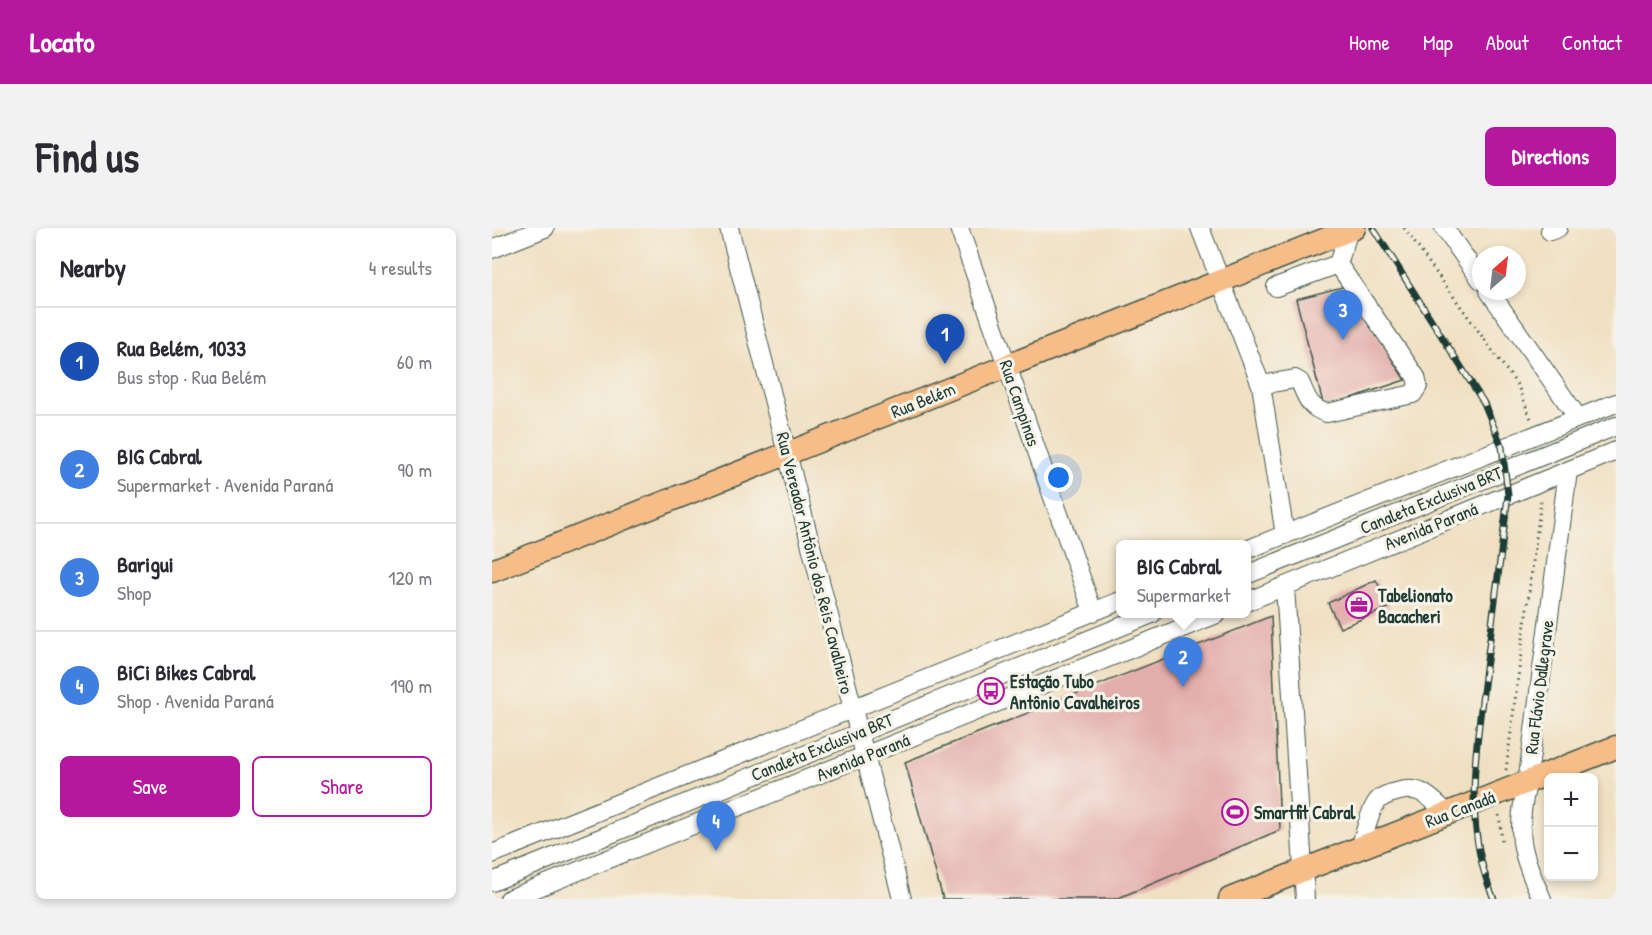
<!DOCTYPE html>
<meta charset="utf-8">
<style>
body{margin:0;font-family:"Patrick Hand",sans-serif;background:#f2f2f3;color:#2b2b33}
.controls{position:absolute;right:18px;bottom:18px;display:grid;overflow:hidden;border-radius:9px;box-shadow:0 3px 9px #0003}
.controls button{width:54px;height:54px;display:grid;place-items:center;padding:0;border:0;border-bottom:2px solid #e1e1e2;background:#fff;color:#2b2b33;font:30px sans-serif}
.compass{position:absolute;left:980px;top:18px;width:54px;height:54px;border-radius:50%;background:#fff;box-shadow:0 3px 9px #0003;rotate:28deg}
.you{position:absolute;left:567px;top:250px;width:21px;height:21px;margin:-15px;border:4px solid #fff;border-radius:50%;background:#1a73e8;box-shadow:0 0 0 9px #1a73e833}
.badge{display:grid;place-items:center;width:39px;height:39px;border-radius:50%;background:#b5179e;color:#fff;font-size:20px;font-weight:700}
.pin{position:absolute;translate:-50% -50px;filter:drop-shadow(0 2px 3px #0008)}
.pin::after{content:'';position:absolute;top:32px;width:21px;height:18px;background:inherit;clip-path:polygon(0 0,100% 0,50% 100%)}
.popup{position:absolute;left:624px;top:312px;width:135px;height:78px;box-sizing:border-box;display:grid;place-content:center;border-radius:9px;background:#fff;filter:drop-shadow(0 2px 4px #0005);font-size:20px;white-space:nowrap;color:#7c7c81}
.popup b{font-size:22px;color:#2b2b33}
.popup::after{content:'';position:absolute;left:50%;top:100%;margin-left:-12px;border:12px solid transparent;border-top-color:#fff}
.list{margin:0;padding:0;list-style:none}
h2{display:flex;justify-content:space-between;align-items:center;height:78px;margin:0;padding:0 24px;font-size:26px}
h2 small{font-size:20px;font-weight:400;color:#7c7c81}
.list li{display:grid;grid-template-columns:39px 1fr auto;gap:18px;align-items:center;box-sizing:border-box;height:108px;padding:0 24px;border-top:2px solid #e1e1e2}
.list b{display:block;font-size:22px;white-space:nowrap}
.list p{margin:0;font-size:20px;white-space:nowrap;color:#7c7c81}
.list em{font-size:20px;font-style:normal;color:#7c7c81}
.actions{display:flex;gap:12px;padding:18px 24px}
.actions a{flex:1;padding:14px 0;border:2px solid #b5179e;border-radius:9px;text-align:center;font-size:21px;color:#b5179e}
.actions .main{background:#b5179e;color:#fff}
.map{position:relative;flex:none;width:1124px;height:671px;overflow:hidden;border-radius:9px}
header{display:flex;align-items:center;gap:36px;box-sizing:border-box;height:84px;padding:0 30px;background:#b5179e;color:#fff}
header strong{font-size:28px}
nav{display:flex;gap:33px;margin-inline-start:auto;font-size:21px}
.intro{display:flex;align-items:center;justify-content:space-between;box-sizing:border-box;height:144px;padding:0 36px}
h1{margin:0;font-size:42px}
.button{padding:15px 27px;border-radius:9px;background:#b5179e;color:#fff;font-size:21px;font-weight:700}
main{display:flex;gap:36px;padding:0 36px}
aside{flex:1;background:#fff;border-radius:9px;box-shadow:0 3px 9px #0003}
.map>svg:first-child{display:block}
.building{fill:#e3adab}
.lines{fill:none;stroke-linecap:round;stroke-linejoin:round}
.minor-casing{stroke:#3e5549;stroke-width:20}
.major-casing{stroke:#3e5549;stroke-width:25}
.path{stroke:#3e5549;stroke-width:3;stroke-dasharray:1.5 4.5;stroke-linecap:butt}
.minor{stroke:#fff;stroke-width:18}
.major{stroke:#f7bd88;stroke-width:22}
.rail-casing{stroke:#1f3d34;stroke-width:7}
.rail{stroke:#f7f3e8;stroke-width:4.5;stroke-dasharray:14;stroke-linecap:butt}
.labels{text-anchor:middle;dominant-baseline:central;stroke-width:6;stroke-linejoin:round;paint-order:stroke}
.street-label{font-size:18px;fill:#1f3d34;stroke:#f7f3e8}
.poi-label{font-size:18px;font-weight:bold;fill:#1f3d34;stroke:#f7f3e8;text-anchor:start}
</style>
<header>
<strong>Locato</strong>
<nav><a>Home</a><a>Map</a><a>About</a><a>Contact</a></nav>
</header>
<div class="intro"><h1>Find us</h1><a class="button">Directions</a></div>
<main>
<aside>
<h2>Nearby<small>4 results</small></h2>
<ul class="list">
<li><span class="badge" style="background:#1a4fb4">1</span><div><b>Rua Belém, 1033</b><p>Bus stop · Rua Belém</p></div><em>60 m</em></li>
<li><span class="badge" style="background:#3f7fe0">2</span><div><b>BIG Cabral</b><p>Supermarket · Avenida Paraná</p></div><em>90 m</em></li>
<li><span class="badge" style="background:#3f7fe0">3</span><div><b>Barigui</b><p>Shop</p></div><em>120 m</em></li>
<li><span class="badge" style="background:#3f7fe0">4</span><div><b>BiCi Bikes Cabral</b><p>Shop · Avenida Paraná</p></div><em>190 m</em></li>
</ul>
<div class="actions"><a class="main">Save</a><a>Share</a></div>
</aside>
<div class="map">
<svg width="1124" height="671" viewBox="0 0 1124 671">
<rect width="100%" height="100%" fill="#f7f3e8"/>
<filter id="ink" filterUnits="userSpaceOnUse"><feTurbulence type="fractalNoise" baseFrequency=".0167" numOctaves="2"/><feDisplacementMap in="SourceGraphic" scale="12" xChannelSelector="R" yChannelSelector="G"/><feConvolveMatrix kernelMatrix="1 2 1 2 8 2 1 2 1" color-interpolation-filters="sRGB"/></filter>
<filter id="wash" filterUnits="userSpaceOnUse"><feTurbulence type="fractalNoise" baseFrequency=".008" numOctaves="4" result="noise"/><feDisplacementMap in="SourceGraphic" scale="24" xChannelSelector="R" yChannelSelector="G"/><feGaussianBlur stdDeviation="1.35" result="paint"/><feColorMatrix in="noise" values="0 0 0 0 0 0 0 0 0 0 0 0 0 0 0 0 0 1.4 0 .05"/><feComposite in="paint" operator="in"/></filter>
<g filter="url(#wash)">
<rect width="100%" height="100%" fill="#f0e0c2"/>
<g id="blocks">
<path class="building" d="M854,58L913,152L832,179L804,71Z
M884,352L898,379L848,400L836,375Z
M779,388L788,602L624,671H451L413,534Z"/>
</g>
</g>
<g filter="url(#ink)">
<use href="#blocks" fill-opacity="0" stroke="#3e5549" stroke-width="1.5"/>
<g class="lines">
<defs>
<path id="minor" d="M237,0L410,671
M467,0L601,384
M708,0L769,157L793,307
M952,0L989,52
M1058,3L1066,0
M0,21L53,0
M846,36L857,2L855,0
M784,59L846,36
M997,63L1086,190
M769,157L803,151L808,154C815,170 817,180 835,185L921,166L926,158L924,149L846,36
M754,322L1124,175
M754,347L1124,198
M793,358L813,671
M754,374L1124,223
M868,620C873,606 876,587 884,575C889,568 896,566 904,564C929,556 938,570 956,586
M0,626L628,373
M0,654L660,386
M17,671L725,386
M1050,671C1029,625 1023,605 1035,556L1076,243"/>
<path id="major" d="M0,343L862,0
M738,671L1124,519"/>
</defs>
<use href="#minor" class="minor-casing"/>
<use href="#major" class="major-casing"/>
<path class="path" d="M912,0L1026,158L1039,191
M1014,542L1049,272
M1007,587L1010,613"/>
<use href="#minor" class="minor"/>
<use href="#major" class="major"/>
<defs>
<path id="rail" d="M881,0L992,175L1010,219L1016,267C1009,325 1002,383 994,440C985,519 969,596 1002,671"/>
</defs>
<use href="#rail" class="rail-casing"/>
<use href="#rail" class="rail"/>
</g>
</g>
<defs>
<symbol id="office-ring" viewBox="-11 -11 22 22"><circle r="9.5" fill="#f7f3e8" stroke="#b5179e" stroke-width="1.5"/><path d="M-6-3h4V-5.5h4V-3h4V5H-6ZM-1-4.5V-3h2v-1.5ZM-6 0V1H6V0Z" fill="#b5179e"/></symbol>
<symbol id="bus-ring" viewBox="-11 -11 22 22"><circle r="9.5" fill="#f7f3e8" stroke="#b5179e" stroke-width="1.5"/><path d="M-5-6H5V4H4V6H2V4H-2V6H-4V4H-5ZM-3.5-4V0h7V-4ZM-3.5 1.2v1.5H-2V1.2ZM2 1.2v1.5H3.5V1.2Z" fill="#b5179e"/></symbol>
<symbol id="stadium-ring" viewBox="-11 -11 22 22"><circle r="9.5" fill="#f7f3e8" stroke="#b5179e" stroke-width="1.5"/><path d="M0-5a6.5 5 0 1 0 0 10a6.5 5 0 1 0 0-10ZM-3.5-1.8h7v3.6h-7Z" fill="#b5179e"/></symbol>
</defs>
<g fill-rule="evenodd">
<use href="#office-ring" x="852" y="362" width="30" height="30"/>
<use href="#bus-ring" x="484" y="448" width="30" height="30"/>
<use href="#stadium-ring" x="728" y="569" width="30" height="30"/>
</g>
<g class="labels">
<g class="street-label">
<text transform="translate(431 172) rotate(-22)">Rua Belém</text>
<text transform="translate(528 175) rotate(71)">Rua Campinas</text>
<text transform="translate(939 272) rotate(-22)">Canaleta Exclusiva BRT</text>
<text transform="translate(939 298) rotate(-22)">Avenida Paraná</text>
<text transform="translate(323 335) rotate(76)">Rua Vereador Antônio dos Reis Cavalheiro</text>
<text transform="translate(1047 459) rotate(-83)">Rua Flávio Dallegrave</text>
<text transform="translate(330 519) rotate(-22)">Canaleta Exclusiva BRT</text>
<text transform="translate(371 529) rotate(-22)">Avenida Paraná</text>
<text transform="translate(968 581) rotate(-21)">Rua Canadá</text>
</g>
<g class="poi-label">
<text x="886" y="367">Tabelionato<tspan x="886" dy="21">Bacacheri</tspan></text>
<text x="518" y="453">Estação Tubo<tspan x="518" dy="21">Antônio Cavalheiros</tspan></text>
<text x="762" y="584">Smartfit Cabral</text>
</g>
</g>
</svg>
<div class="controls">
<button>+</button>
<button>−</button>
</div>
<svg class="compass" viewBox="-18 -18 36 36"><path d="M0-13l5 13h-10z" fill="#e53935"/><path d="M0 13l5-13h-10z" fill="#7c7c81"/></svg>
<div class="you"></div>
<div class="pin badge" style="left:453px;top:136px;background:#1a4fb4">1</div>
<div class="pin badge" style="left:691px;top:459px;background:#3f7fe0">2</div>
<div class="popup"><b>BIG Cabral</b>Supermarket</div>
<div class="pin badge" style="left:851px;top:112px;background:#3f7fe0">3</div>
<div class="pin badge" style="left:224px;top:623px;background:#3f7fe0">4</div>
</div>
</main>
